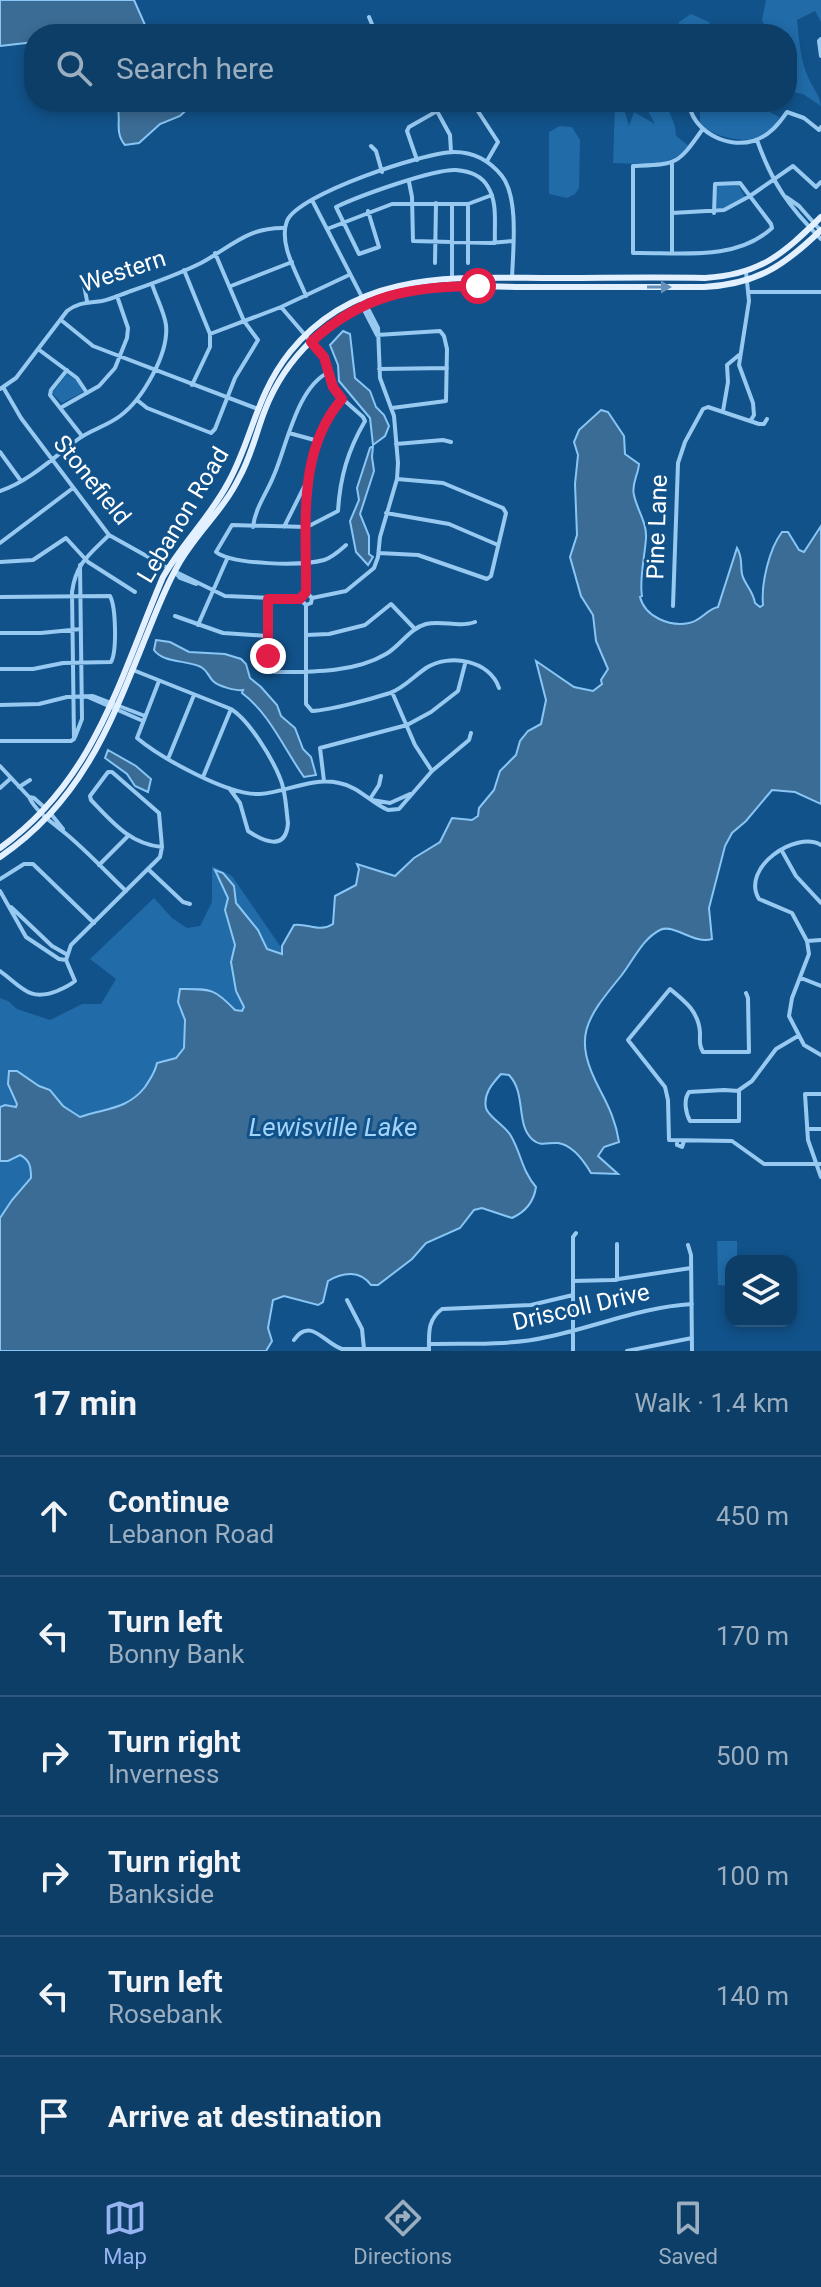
<!DOCTYPE html>
<meta charset="utf-8">
<style>
body{margin:0;font-family:Roboto,sans-serif;background:#16456e;color:#f1f3f6}
.controls{position:absolute;right:24px;bottom:24px;display:grid;overflow:hidden;border-radius:16px;box-shadow:0 4px 12px #0003}
.controls button{width:72px;height:72px;display:grid;place-items:center;padding:0;border:0;border-bottom:2px solid #2d577c;background:#0d3e68;color:#f1f3f6;font:40px sans-serif}
.stop{position:absolute;width:24px;height:24px;margin:-18px;border:6px solid #e11d48;border-radius:50%;background:#fff}
.stop.end{background:#e11d48;border-color:#fff;box-shadow:0 2px 8px #0008}
.list{margin:0;padding:0;list-style:none}
h2{display:flex;justify-content:space-between;align-items:center;height:104px;margin:0;padding:0 32px;font-size:34px}
h2 small{font-size:26px;font-weight:400;color:#9aaec0}
.list li{display:grid;grid-template-columns:52px 1fr auto;gap:24px;align-items:center;box-sizing:border-box;height:120px;padding:0 32px;border-top:2px solid #2d577c}
.list b{display:block;font-size:30px;white-space:nowrap}
.list p{margin:0;font-size:26px;white-space:nowrap;color:#9aaec0}
.list em{font-size:26px;font-style:normal;color:#9aaec0}
.icon{flex:none;width:44px;height:44px;fill:none;stroke:currentColor;stroke-width:2;stroke-linecap:round;stroke-linejoin:round}
.map{position:relative;flex:none;width:821px;height:1351px;overflow:hidden}
.search{position:absolute;background:#0d3e68;box-shadow:0 4px 12px #0003;left:24px;right:24px;top:24px;height:88px;display:flex;align-items:center;gap:20px;box-sizing:border-box;padding:0 28px;border-radius:32px;color:#9aaec0;font-size:30px}
.sheet{height:824px;background:#0d3e68}
nav{display:flex;justify-content:space-around;align-items:center;box-sizing:border-box;height:112px;border-top:2px solid #2d577c;background:#0d3e68;font-size:22px;color:#9aaec0}
nav a{display:grid;justify-items:center;gap:4px}
nav .on{color:#95b2f1}
.map>svg:first-child{display:block}
.green{fill:#206ba8}
.water{fill:#3b6c95;stroke:#89c6f5;stroke-width:2}
.lines{fill:none;stroke-linecap:round;stroke-linejoin:round}
.minor{stroke:#97c9f1;stroke-width:4}
.major{stroke:#e2f0ff;stroke-width:6}
.oneway{fill:#6591b9}
.route{stroke:#e11d48;stroke-width:10}
.labels{text-anchor:middle;dominant-baseline:central;stroke-width:6;stroke-linejoin:round;paint-order:stroke}
.street-label{font-size:24px;fill:#fff;stroke:#11528a}
.water-label{font-size:26px;font-style:italic;fill:#a3d3f9;stroke:#11528a}
</style>
<div class="map">
<svg width="821" height="1351" viewBox="0 0 821 1351">
<rect width="100%" height="100%" fill="#11528a"/>
<path class="green" d="M766,0H821V22L815,11L797,20C799,39 800,59 808,77C812,87 820,95 821,106L803,94L787,91V34H768L762,20Z
M691,14L709,22L713,34H677L679,22Z
M615,102H622L629,126L634,112L655,124L643,102H666C669,115 676,122 676,136L689,146C669,170 641,163 613,163Z
M700,102H767L766,110L779,117C768,150 720,142 700,124Z
M560,126L572,127L580,140L579,188L575,194L567,198L549,194V132Z
M738,185L745,197L725,208H716V186Z
M67,374L79,382L83,392L62,403L52,393Z
M212,866L232,876L304,981L0,1326V998L8,1001L17,1009L50,1020L82,1004H101L116,979L90,959L154,898L172,918L187,928L200,926L212,902Z
M717,1241H737V1261H731V1286L718,1285Z"/>
<path class="water" d="M0,0H134L149,34H34V42L0,46Z
M116,102H195L180,116L160,124L139,143L125,145C113,131 123,117 116,102Z
M343,331L350,334L355,378L370,391L376,407L384,415L389,426L385,436L373,445L370,418L339,381L338,365L330,345Z
M601,410L608,412L624,436L625,454L639,464C638,476 631,484 634,495C637,510 647,522 646,538C645,555 639,580 642,596L640,597C645,617 670,627 689,623C701,621 707,609 718,607L737,548C743,558 740,563 742,574C744,584 753,590 755,603L760,607L763,605C761,584 769,549 782,532H788L799,550L804,552L821,526V804L795,792L772,790L746,821L732,833L725,846L709,908L712,939C694,945 674,923 660,930C642,939 633,961 621,976C585,1020 572,1037 600,1090C609,1107 616,1122 619,1142L604,1147L598,1156L618,1174L591,1173C584,1161 572,1145 558,1143C549,1142 541,1147 533,1140C515,1125 527,1094 509,1075L501,1074C492,1084 483,1094 486,1108C488,1117 505,1125 511,1136C521,1153 522,1171 536,1187C534,1201 525,1212 512,1218L482,1208L474,1210L460,1228L426,1243L412,1259L378,1285H371C360,1270 343,1272 328,1281L323,1302L318,1305L284,1296L273,1300L268,1328L272,1341L266,1351H0V1218L12,1200L31,1178C31,1167 30,1160 20,1155L8,1161H0V1107L5,1105L16,1107L17,1104L8,1084L9,1071H17L39,1086L50,1090L63,1106L80,1117C105,1108 127,1110 145,1087C150,1079 155,1073 157,1063L176,1058L184,1048L185,1020L178,1002L180,989C211,989 214,988 235,1010L242,1011L244,1007L236,991L231,962L235,945L225,910L228,898L215,870L223,873L234,886L236,903L258,930L267,949L282,954V946L294,925C308,923 319,933 333,924L335,896L356,885L359,869L357,864L395,876L414,858L440,842L452,818L472,820L478,816L479,808L494,790L500,771L516,755L520,741L528,731L541,724L546,700L536,661L574,687L593,691L602,684L601,680L608,669L596,641L593,615L581,596L570,557L577,535L575,484L578,455L574,442L579,430Z
M373,446L372,457L374,471L360,514L369,536V554L373,557L368,565L356,552L350,521L359,500L357,488L370,448Z
M156,640L170,642L189,652L225,654L241,659L246,664L250,678L261,687L277,705L281,716L295,728L303,749L311,757L316,775L304,777C284,749 270,714 242,693L243,690C237,691 219,687 213,681C208,676 208,671 201,667C187,660 163,663 154,650Z
M108,750L136,766L151,779L148,792L135,786L127,774L105,758Z"/>
<g class="lines">
<path class="minor" d="M369,17L376,34
M821,39L819,41L821,56
M432,102L450,135L451,152
M472,102L498,142L487,161
M689,102C691,130 726,149 753,141C769,136 778,125 787,112L804,118L819,130L821,127
M702,130C677,166 676,164 633,166V253C678,252 735,262 772,228L771,224L740,183L715,184L714,213
M757,140C772,183 789,207 821,239
M371,146L376,151L382,172
M417,160L407,131L409,127L453,102
M672,164V253
M409,182L412,197L413,241L490,243L512,241
M786,197L799,206L821,231
M312,200L378,328L380,378L394,416L398,463L397,479L380,537L378,557L374,568L346,591L312,598
M452,205V278
M368,211L379,247L359,254L336,207C359,196 433,169 456,170C469,171 482,176 488,187C498,203 494,225 495,243
M672,213L724,210L750,196L793,166L816,187L821,182
M327,229L392,204H468L492,195
M435,263L436,203
M468,263V204
M184,270L210,334V347L192,385
M746,272L749,301L739,365L753,403L754,415L751,420
M79,275L83,280L87,301
M231,286L292,262
M750,292H821
M306,296C298,275 278,244 287,221C298,194 425,152 454,152C473,152 490,161 502,176C519,198 513,250 512,278
M361,298L362,306L377,335
M281,307L324,357L336,393L363,417L365,421C348,450 340,477 338,511L307,527L232,525L216,552C233,565 302,566 324,560C333,557 339,551 346,545
M61,320L93,346L258,409
M210,334L281,307L349,275
M377,335L440,331L444,336L447,349L446,401L392,408
M38,349L77,378L87,393
M379,369L447,368
M67,370L51,390L50,395L82,436
M3,387L21,418L109,535L168,568
M0,389L16,378L67,311C79,302 88,303 102,301C112,299 122,294 131,291C154,283 179,274 201,263C231,247 247,227 285,228
M137,400L147,408L211,433L215,429L235,378L258,340L244,321L215,253
M62,407L99,386L115,368L127,338L128,328L117,296
M723,411L728,382L727,365L739,355
M289,433L318,441
M396,444L443,440L451,442
M0,452L21,481
M0,491C28,482 53,458 77,440C90,430 107,426 120,416C143,399 169,353 166,325C164,311 156,297 152,284
M386,513L449,524L498,545
M253,527C255,508 267,493 274,475C287,445 297,387 329,372
M284,527L307,481L326,424L342,399
M0,543L73,488
M379,553L418,555L487,579L491,576L506,513L503,508L443,483L397,479
M0,562L33,560L66,538L88,562L135,592
M175,572L180,578L196,584
M176,572L225,596L300,599L306,605L311,603L312,598L306,592L300,599
M306,592L307,483
M0,597L110,596C116,607 117,652 111,662L63,663L33,669H0
M268,599L271,670L275,672C311,672 354,673 386,654C400,646 410,628 426,624C442,620 459,628 475,622
M306,605V704L312,711C331,710 371,699 390,693C404,688 414,676 426,668C449,653 490,660 499,688
M673,606L678,463L685,442L703,409L708,407L759,424H764L767,419
M175,616L223,633L267,636
M198,625L227,559
M0,633H41L81,629
M306,635L329,634L365,625L391,604L415,629
M133,670L231,709C249,720 272,758 280,778C286,791 286,809 288,823C286,852 263,841 248,831L240,803L229,788
M159,681L137,738C161,758 229,796 260,794C287,792 311,777 339,783C358,786 371,803 388,810L399,809L432,771L469,740L471,733
M392,692L415,745L432,771
M88,697L143,721
M0,705L39,704L67,697L93,696L145,716
M75,737L82,719L80,565
M74,739L72,592C76,563 89,555 109,535
M0,741H71L74,739
M168,759L194,695
M0,766L29,797L34,798L45,808
M203,777L231,709
M324,781L320,748L407,725L431,712L458,691L465,664
M19,787L30,780
M0,788L10,779
M29,797C36,812 53,823 65,833C87,851 106,872 126,891
M370,799L379,785L381,776
M372,800L390,803L410,794
M51,814L63,829
M821,845C796,830 740,868 759,899L792,913L807,941L809,954L792,998L789,1016L804,1045L821,1055
M782,851L796,876L821,903
M99,865L128,836
M149,870L183,902L190,904
M0,879L24,864H33L94,923
M0,891L26,937L59,959L66,960
M11,907L52,946L66,954
M807,941L821,940
M0,971C22,987 29,1002 57,991C64,988 69,986 75,981L66,960L71,945L160,857L162,847L159,813L112,772H108L90,796L91,800C112,822 130,844 162,847
M801,978L821,986
M746,993L748,998L749,1052H703C699,1045 700,1041 700,1033C699,1012 685,1001 670,989L628,1040L665,1087L668,1100L669,1140L732,1141L764,1164H821
M724,1090L739,1091V1121H690C686,1114 683,1100 689,1092Z
M739,1090L752,1081L776,1049L798,1036
M821,1094H805L808,1140L821,1177
M807,1129H821
M677,1141V1145L682,1147L684,1141
M617,1244V1280
M688,1245L691,1255L692,1351
M573,1281L612,1280L691,1268
M347,1300L362,1329L364,1349
M294,1340C310,1316 325,1344 342,1349H429
M429,1344C468,1343 509,1346 547,1337C596,1327 641,1307 692,1304
M429,1351C429,1334 427,1320 442,1309L531,1305L573,1295
M573,1351V1237L576,1233
M627,1351L692,1338"/>
<path class="major" d="M0,848C95,780 119,680 163,577C182,544 210,517 228,483C253,438 255,396 290,352C358,268 457,278 553,278C604,278 654,277 705,278C760,275 783,254 821,217
M0,857C81,802 110,726 145,639C155,615 164,590 177,567C194,535 223,511 239,478C251,457 256,433 265,410C285,358 330,314 384,297C429,283 475,286 522,287C582,287 643,287 704,287C757,284 784,266 821,230"/>
</g>
<defs><path id="oneway-solid" d="M-6-.8H1V-3.2L6.5 0L1 3.2V.8H-6Z" transform="scale(2)"/></defs>
<use class="oneway" href="#oneway-solid" transform="translate(659 287)"/>
<g class="lines">
<path class="route" d="M268,656V599H300L306,592C307,528 296,452 342,399L333,387L324,357L311,342C362,295 411,286 478,286"/>
</g>
<g class="labels">
<g class="street-label">
<text transform="translate(123 271) rotate(-18)">Western</text>
<text transform="translate(92 480) rotate(51)">Stonefield</text>
<text transform="translate(183 515) rotate(-59)">Lebanon Road</text>
<text transform="translate(657 527) rotate(-88)">Pine Lane</text>
<text transform="translate(581 1307) rotate(-13)">Driscoll Drive</text>
</g>
<g class="water-label">
<text x="333" y="1127">Lewisville Lake</text>
</g>
</g>
</svg>
<div class="controls">
<button><svg class="icon" aria-label="layers" viewBox="0 0 24 24"><path d="M12 4l9 5-9 5-9-5zM3 14l9 5 9-5"/></svg></button>
</div>
<div class="stop" style="left:478px;top:286px"></div>
<div class="stop end" style="left:268px;top:656px"></div>
<div class="search"><svg class="icon" aria-label="search" viewBox="0 0 24 24"><circle cx="10" cy="10" r="6"/><path d="M15 15l6 6"/></svg>Search here</div>
</div>
<section class="sheet">
<h2>17 min<small>Walk · 1.4 km</small></h2>
<ul class="list">
<li><svg class="icon" aria-label="ahead" viewBox="0 0 24 24"><path d="M12 20V5M6 11l6-6 6 6"/></svg><div><b>Continue</b><p>Lebanon Road</p></div><em>450 m</em></li>
<li><svg class="icon" aria-label="left" viewBox="0 0 24 24"><path d="M17 20v-9H6M10 6l-5 5 5 5"/></svg><div><b>Turn left</b><p>Bonny Bank</p></div><em>170 m</em></li>
<li><svg class="icon" aria-label="right" viewBox="0 0 24 24"><path d="M7 20v-9h11M14 6l5 5-5 5"/></svg><div><b>Turn right</b><p>Inverness</p></div><em>500 m</em></li>
<li><svg class="icon" aria-label="right" viewBox="0 0 24 24"><path d="M7 20v-9h11M14 6l5 5-5 5"/></svg><div><b>Turn right</b><p>Bankside</p></div><em>100 m</em></li>
<li><svg class="icon" aria-label="left" viewBox="0 0 24 24"><path d="M17 20v-9H6M10 6l-5 5 5 5"/></svg><div><b>Turn left</b><p>Rosebank</p></div><em>140 m</em></li>
<li><svg class="icon" aria-label="arrive" viewBox="0 0 24 24"><path d="M6 21V4h12l-3 4 3 4H6"/></svg><div><b>Arrive at destination</b></div></li>
</ul>
</section>
<nav>
<a class="on"><svg class="icon" aria-label="map" viewBox="0 0 24 24"><path d="M3 6l6-2 6 2 6-2v14l-6 2-6-2-6 2zM9 4v14M15 6v14"/></svg>Map</a>
<a><svg class="icon" aria-label="directions" viewBox="0 0 24 24"><path d="M12 3l9 9-9 9-9-9zM9 14v-3h6M13 9l2 2-2 2"/></svg>Directions</a>
<a><svg class="icon" aria-label="saved" viewBox="0 0 24 24"><path d="M7 4h10v16l-5-4-5 4z"/></svg>Saved</a>
</nav>
